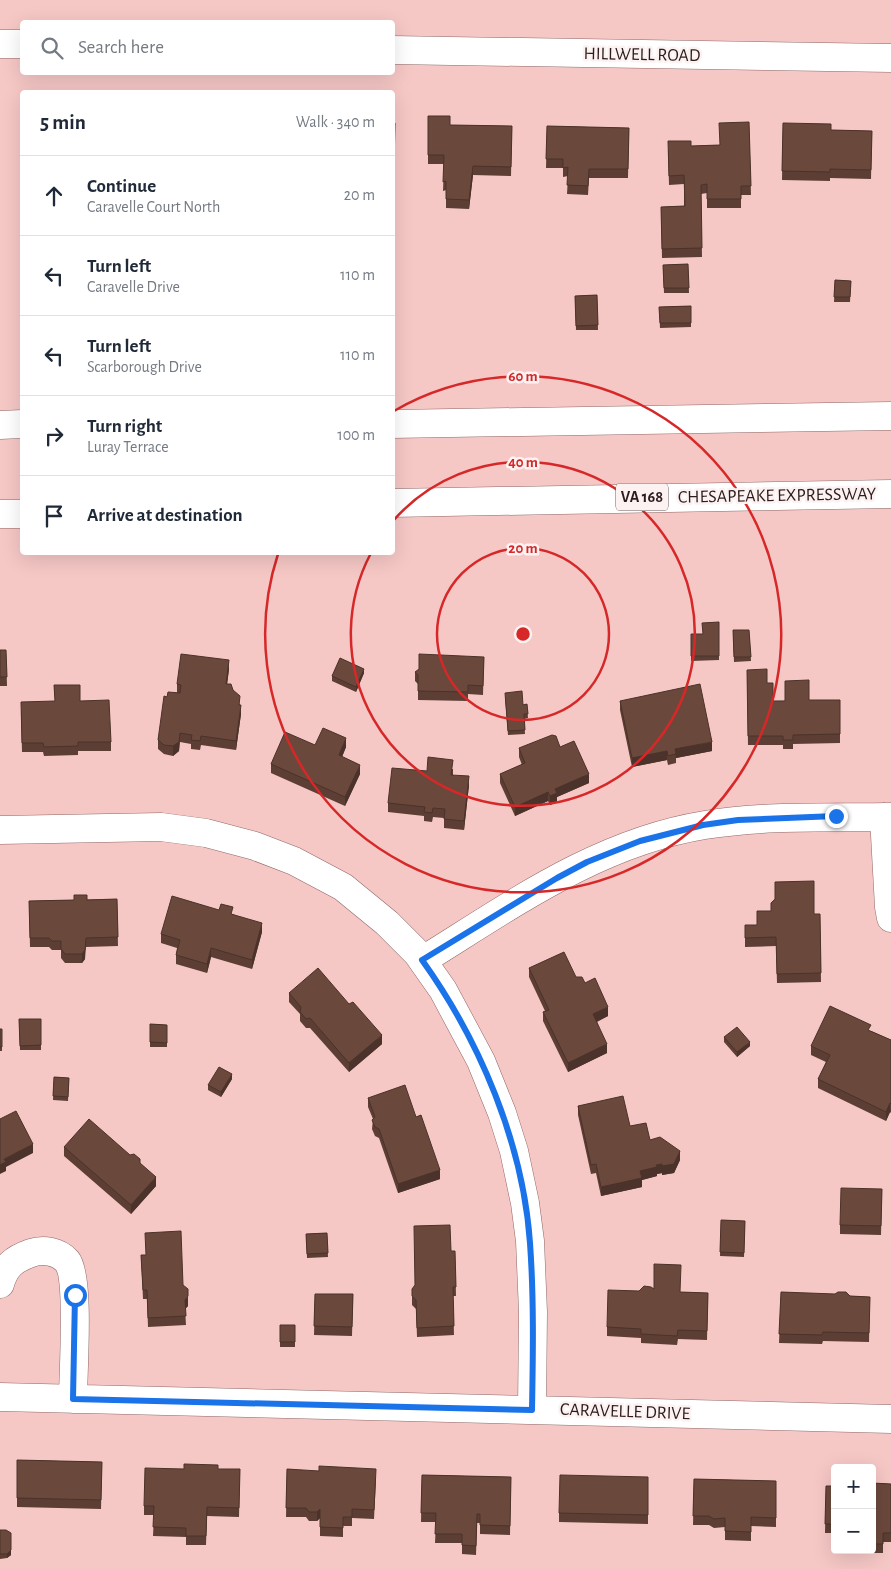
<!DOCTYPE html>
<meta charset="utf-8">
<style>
body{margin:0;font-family:"Alegreya Sans",sans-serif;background:#f6f6f7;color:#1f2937}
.controls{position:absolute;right:15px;bottom:15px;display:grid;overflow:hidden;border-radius:5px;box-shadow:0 5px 20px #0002}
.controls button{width:45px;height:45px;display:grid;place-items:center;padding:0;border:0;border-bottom:1px solid #e0e1e3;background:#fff;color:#1f2937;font:25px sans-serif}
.stop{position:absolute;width:15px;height:15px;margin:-11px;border:4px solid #1a73e8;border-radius:50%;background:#fff}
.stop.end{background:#1a73e8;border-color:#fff;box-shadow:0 1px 5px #0008}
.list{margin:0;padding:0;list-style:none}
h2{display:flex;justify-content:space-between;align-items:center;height:65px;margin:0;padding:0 20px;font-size:21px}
h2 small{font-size:16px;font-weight:400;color:#747a83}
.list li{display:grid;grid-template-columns:32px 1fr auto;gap:15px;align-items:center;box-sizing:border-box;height:80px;padding:0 20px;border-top:1px solid #e0e1e3}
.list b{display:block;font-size:19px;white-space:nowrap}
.list p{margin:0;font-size:16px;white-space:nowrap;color:#747a83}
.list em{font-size:16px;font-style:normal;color:#747a83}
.icon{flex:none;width:28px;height:28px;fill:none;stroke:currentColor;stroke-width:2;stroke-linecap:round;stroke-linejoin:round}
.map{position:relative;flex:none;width:891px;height:1569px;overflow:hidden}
.search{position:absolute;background:#fff;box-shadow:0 5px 20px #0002;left:20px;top:20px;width:375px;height:55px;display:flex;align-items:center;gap:12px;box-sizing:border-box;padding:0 18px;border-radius:5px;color:#747a83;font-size:19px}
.panel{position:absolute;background:#fff;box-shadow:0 5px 20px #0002;left:20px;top:90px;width:375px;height:465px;border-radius:5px}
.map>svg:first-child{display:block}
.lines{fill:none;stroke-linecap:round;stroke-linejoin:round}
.minor-casing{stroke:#906866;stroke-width:29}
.highway-casing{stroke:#906866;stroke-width:29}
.minor{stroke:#fff;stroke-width:28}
.highway{stroke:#fff;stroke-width:28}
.wall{fill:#5c3e34}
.shaded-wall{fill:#4b322a}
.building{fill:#6b483c;stroke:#4b322a}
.route{stroke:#1a73e8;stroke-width:6}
.ring{fill:none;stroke:#d62828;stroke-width:2.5}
.labels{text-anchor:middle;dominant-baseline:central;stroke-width:5;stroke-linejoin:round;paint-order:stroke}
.shield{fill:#fcf2f2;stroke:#6a5c5c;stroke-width:1}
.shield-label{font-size:16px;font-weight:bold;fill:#2c1c1b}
.street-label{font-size:18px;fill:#2c1c1b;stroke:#fcf2f2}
.centre{fill:#d62828;stroke:#fcf2f2;stroke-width:2.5}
.ring-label{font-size:15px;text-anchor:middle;font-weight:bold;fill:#d62828;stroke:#fcf2f2;stroke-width:5;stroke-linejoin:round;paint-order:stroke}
</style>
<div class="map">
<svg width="891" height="1569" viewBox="0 0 891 1569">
<rect width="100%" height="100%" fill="#f5c7c5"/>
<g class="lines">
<defs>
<path id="minor" d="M0,44H22
M392,50L891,58
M884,817L889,907L891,918
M0,830L161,827L206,833L255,846L294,861L343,887L387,923L417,953L443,990L481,1061L502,1113L514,1151L525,1203L530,1241L533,1312L532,1410
M423,960C512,905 599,842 705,825C767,815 829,818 891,817
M0,1284C5,1266 14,1259 31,1253C43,1249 58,1251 67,1261C80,1277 73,1374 73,1399
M0,1397L891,1419"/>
<path id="highway" d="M392,424L891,416
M0,425L22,424
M392,503L891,494
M0,514H22"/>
</defs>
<use href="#minor" class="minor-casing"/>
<use href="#highway" class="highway-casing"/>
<use href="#minor" class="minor"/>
<use href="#highway" class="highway"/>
</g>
<path class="wall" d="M428,116L450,125L512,126L511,176L473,175L469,209L446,208V190L443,191L444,164H428Z
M749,122L751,195H741V208H707V193L701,194L702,257L662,258L661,207L684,206V184L669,185L668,150L691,146L720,145Z
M392,123H395L394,174H392Z
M783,123L831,130L872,131L871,179L830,178V181L782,180Z
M547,126L629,128L628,178H589L588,195L567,194L568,176L563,177V168H546Z
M688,264L689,293H664L663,265Z
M835,280L851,281L850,302H834Z
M597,295L598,330H576L575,296Z
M691,306V327L660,328L659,307Z
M719,622V660L691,661V634H703Z
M733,630H749L751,661L734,662Z
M0,650H6L7,686H0Z
M484,657L483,695L468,694V701L418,700V684L415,681V672Z
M229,669L227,684L233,690L240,705L241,714L236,750L201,745L200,750L191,749V744L180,742L179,751L173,756L164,754L158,749V740L167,697L177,693V684Z
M747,670L767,683L773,701L840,700V743L793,744V749H783V745H748Z
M364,673L356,692L332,681V676Z
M54,685L80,701L111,742V751H78V755L44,756L43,752H22L21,711L55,701Z
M505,697L523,705L527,704L528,718L524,719L525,734L508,735Z
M620,701L712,751L676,758V763L668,765L667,760L632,767L620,710Z
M315,745L346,747L342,757L360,774L345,806L271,773V764Z
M560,747L589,783L557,797V802L550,805L548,801L515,816L500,783V774L522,765L519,757V748Z
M453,769V775L469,785L464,830L444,828V818L433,817L432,822L424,821V816L388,812V803L427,771Z
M117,899L118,946L86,947L85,959L82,963H65L61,958V950H52L49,947H30L29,901Z
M233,914L262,932L252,969L211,957L207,973L176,964V955L177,948L161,943V934Z
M814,914H820L821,982L777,983L776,946L745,947V925H757Z
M529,968L576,977L585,983L608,1016L597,1022L607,1053L568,1072L543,1021V1012L545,1011L529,977Z
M289,993L382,1044L349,1072L310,1028H306L300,1021V1014L289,1002Z
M19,1019H41V1050H20Z
M150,1024L167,1025V1047H150Z
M0,1029H2V1051H0Z
M871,1031L891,1040V1113L890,1112L886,1121L818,1088V1079L826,1062L811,1055V1046Z
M724,1037L750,1046L737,1057L724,1042Z
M54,1077L69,1078L68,1101L53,1100Z
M232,1079L221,1097L208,1090V1085Z
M368,1098L416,1117L440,1179L398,1193L379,1138L375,1136L372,1129L373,1119L368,1107Z
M578,1106L630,1126L680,1160L674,1173L662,1175V1173L657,1174V1176L642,1180V1187L601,1196L596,1173L591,1174L578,1115Z
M64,1147L130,1155L140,1163L156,1186L131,1214L64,1156Z
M882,1189L881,1235L840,1234V1225Z
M721,1220L745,1221L744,1257L720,1256Z
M327,1233L328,1257L307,1258L306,1234Z
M451,1251H455L456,1296H453L454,1335L417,1337L416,1309L412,1305V1289Z
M141,1255L183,1285L188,1306L185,1309L186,1325L148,1327L147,1299H143Z
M654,1289L681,1292L708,1293L707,1340L678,1339L677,1345L641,1343V1338L607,1336V1327L639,1291Z
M781,1292L870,1297L869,1342L823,1341L822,1344L779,1343Z
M315,1294H353L352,1336L314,1335Z
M280,1325H295V1347H280Z
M17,1460L102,1462L101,1509L17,1507Z
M218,1469H240L239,1517L207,1516L206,1545H186V1537L153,1536L154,1515H144V1506Z
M287,1469L376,1478L374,1519L352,1518V1526H343V1537L320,1536V1518L317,1521H309L306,1517H286Z
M422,1475L511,1477L510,1535L480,1534V1523H477L476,1555L462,1554V1543H435L436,1522H421Z
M648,1477V1524L559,1522V1513Z
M694,1479L776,1481V1527L751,1526V1541L725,1540V1527L714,1528L709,1525H693Z
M872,1483L891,1484V1542H883V1553H862V1550H872Z
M826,1486H835V1533H825Z
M0,1530L11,1555L7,1558L0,1559Z"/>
<path class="shaded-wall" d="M473,166V175L469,209V200Z
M229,660V669L226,693V684Z
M364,669V673L356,692V687Z
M241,705V714L236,750V741Z
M180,733L179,751L173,756V746Z
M346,738V747L339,764V755Z
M712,742V751L676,758L675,749Z
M667,751V760L632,767V758Z
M360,765V774L345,806V797Z
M589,774V783L557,797V802L550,805V796L555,789Z
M469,776V785L464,830V821Z
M548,792V801L515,816V807Z
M262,923V932L252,969V960Z
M211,948V957L207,973V964Z
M85,950V959L82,963V954Z
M608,1007V1016L593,1023V1014Z
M382,1035V1044L349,1072V1063Z
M750,1042V1046L737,1057V1052Z
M607,1044V1053L568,1072V1063Z
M232,1074V1079L221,1097V1092Z
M890,1103V1112L886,1121V1112Z
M33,1144V1153L6,1167V1171L0,1174V1165L4,1159Z
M680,1151V1160L674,1173L662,1175V1166Z
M662,1164V1173L657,1174V1176L642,1180V1187L601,1196V1187L640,1171Z
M440,1170V1179L398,1193V1184Z
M156,1177V1186L131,1214V1205Z
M188,1296V1306L185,1309V1300Z
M320,1509V1518L317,1521V1512Z
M11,1550V1555L7,1558V1554Z"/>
<path class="building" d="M428,116H450V125L512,126L511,167L473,166L469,200L446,199V181L443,182L444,155H428Z
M749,122L751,186H741V199H707V184L701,185L702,248L662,249L661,207L685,206L684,175L669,176L668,141H691V146L720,145L719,123Z
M392,123H395L394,165H392Z
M783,123L831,124V130L872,131L871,170L830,169V172L782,171Z
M547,126L629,128L628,169H589L588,186L567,185L568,167L563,168V159H546Z
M688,264L689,288H664L663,265Z
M835,280L851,281L850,297H834Z
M597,295L598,325L576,326L575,296Z
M691,306V323H660L659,307Z
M719,622V656H691V634H703L702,623Z
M733,630H749L751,657H734Z
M0,650H6L7,677H0Z
M181,654L229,660L226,684H231L233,690L240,696L239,705H241L236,741L201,736L200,741L191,740L192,735L180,733L179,742L173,746L164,745L158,740L164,696L167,697L168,692L180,693L181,685L177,684Z
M419,654L484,657L483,686L468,685V692L418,691V675L415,672L419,669Z
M340,658L364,669L356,687L332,676Z
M767,669V683H773V701H785V681L809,680V700H840V734L793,735V740H783V736H748L747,670Z
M700,684L712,742L675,749L676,754L668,756L667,751L632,758L620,701Z
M54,685H80V701L109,700L111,742H78V746L44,747L43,743H22L21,702L55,701Z
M522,691L523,705L527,704L528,714H524L525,730L508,731L505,693Z
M323,728L346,738L339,755L360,765L345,797L271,764L285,732L315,745Z
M552,735L556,736L560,747L574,741L589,774L555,789L557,793L550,796L548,792L515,807L500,774L525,763L519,748Z
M428,757L453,760L451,775L469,776L464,821L444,819L445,809L433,808L432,813L424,812L425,807L388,803L392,768L427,771Z
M814,881V914H820L821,973L777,974L776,937L745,938V925H757V911H771V903L775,899V882Z
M74,895H87V900L117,899L118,937L86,938L85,950L82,954H65L61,949V941H52L49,938H30L29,901L74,900Z
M172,896L219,910L221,904L233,907L231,914L262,923L252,960L211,948L207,964L176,955L180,940L161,934Z
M564,952L576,977H582L585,983L595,978L608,1007L593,1014L607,1044L568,1063L543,1012L549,1010L529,968Z
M318,968L349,1004L353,1002L382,1035L349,1063L310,1018L306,1019L300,1012L301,1007L289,993Z
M830,1006L871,1025L868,1030L891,1040V1104L890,1103L886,1112L818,1079L830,1055L811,1046Z
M19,1019H41V1045L20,1046Z
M150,1024L167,1025V1043L150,1042Z
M737,1027L750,1042L737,1052L724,1037Z
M0,1029H2V1047H0Z
M219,1067L232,1074L221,1092L208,1085Z
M54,1077L69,1078L68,1097L53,1096Z
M405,1085L416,1117L421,1115L440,1170L398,1184L379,1129L375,1127L372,1120L375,1117L368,1098Z
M623,1096L630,1126L646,1123L650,1140L660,1137L680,1151L674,1164L662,1166V1164L656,1165L657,1167L640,1171L642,1178L601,1187L596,1164L591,1165L578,1106Z
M16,1111L33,1144L4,1159L6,1162L0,1165V1119Z
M89,1119L130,1155L134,1154L140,1159V1163L156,1177L131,1205L64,1147Z
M841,1188L882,1189L881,1226L840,1225Z
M721,1220L745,1221L744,1253L720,1252Z
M450,1225L451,1251H455L456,1287H453L454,1326L417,1328L416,1300L412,1296V1289L415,1285L414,1226Z
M181,1231L183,1285L188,1289V1296L185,1300L186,1316L148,1318L147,1290H143L141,1255H146L145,1233Z
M327,1233L328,1253L307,1254L306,1234Z
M654,1264L681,1265L680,1292L708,1293L707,1331L678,1330L677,1336L641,1334V1329L607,1327L608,1290L639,1291L644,1286L651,1287L654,1289Z
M781,1292L835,1294L838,1292H846L850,1296L870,1297L869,1333L823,1332L822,1335L779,1334Z
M315,1294H353L352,1327L314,1326Z
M280,1325H295V1342H280Z
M17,1460L102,1462L101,1500L17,1498Z
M184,1464L218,1465V1469H240L239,1508L207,1507L206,1536H186V1528L153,1527L154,1506H144L145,1468L184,1469Z
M319,1466L376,1469L374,1510L352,1509V1517H343V1528L320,1527V1509L317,1512H309L306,1508H286L287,1469L319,1471Z
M422,1475L511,1477L510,1526L480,1525V1514H477L476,1546L462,1545V1534H435L436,1513H421Z
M560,1475L648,1477V1515L559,1513Z
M694,1479L776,1481V1518L751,1517V1532L725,1531V1518L714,1519L709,1516H693Z
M872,1483L891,1484V1533H883V1544H872Z
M826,1486H835V1524H825Z
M0,1530H6L11,1533V1550L7,1554H0Z"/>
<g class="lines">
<path class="route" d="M75,1295L73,1399L532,1410C533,1354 534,1299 530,1243C523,1143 480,1041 422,960L557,878L587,862L640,841L703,825L738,820L836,816"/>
</g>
<g class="ring">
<circle cx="523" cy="634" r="86"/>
<path d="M393 521A172 172 0 1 1 371 553"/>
<path d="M394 411A258 258 0 1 1 278 554"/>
</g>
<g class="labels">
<rect class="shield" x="616" y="483.5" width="52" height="27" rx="4"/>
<g class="shield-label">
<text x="642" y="497">VA 168</text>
</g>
<g class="street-label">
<text transform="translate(642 55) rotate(1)">HILLWELL ROAD</text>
<text transform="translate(777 496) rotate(-1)">CHESAPEAKE EXPRESSWAY</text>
<text transform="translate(625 1412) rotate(2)">CARAVELLE DRIVE</text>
</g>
</g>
<circle cx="523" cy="634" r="8" class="centre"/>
<g class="ring-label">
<text x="523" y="381">60 m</text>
<text x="523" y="467">40 m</text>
<text x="523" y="553">20 m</text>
</g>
</svg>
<div class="controls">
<button>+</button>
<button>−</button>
</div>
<div class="stop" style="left:75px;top:1295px"></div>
<div class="stop end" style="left:836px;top:816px"></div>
<div class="search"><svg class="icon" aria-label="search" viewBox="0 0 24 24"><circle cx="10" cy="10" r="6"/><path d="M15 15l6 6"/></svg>Search here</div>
<section class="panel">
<h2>5 min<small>Walk · 340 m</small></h2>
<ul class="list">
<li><svg class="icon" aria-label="ahead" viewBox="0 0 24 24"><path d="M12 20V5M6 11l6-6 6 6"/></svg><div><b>Continue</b><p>Caravelle Court North</p></div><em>20 m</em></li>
<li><svg class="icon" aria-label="left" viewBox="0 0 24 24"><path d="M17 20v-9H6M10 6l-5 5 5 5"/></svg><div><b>Turn left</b><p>Caravelle Drive</p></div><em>110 m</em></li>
<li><svg class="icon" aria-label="left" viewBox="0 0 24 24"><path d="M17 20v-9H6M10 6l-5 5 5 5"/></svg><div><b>Turn left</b><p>Scarborough Drive</p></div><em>110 m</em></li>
<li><svg class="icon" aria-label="right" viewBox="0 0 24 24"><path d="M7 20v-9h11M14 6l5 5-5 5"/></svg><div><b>Turn right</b><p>Luray Terrace</p></div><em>100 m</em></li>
<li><svg class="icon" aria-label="arrive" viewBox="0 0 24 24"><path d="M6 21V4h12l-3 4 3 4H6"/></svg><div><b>Arrive at destination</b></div></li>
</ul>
</section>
</div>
